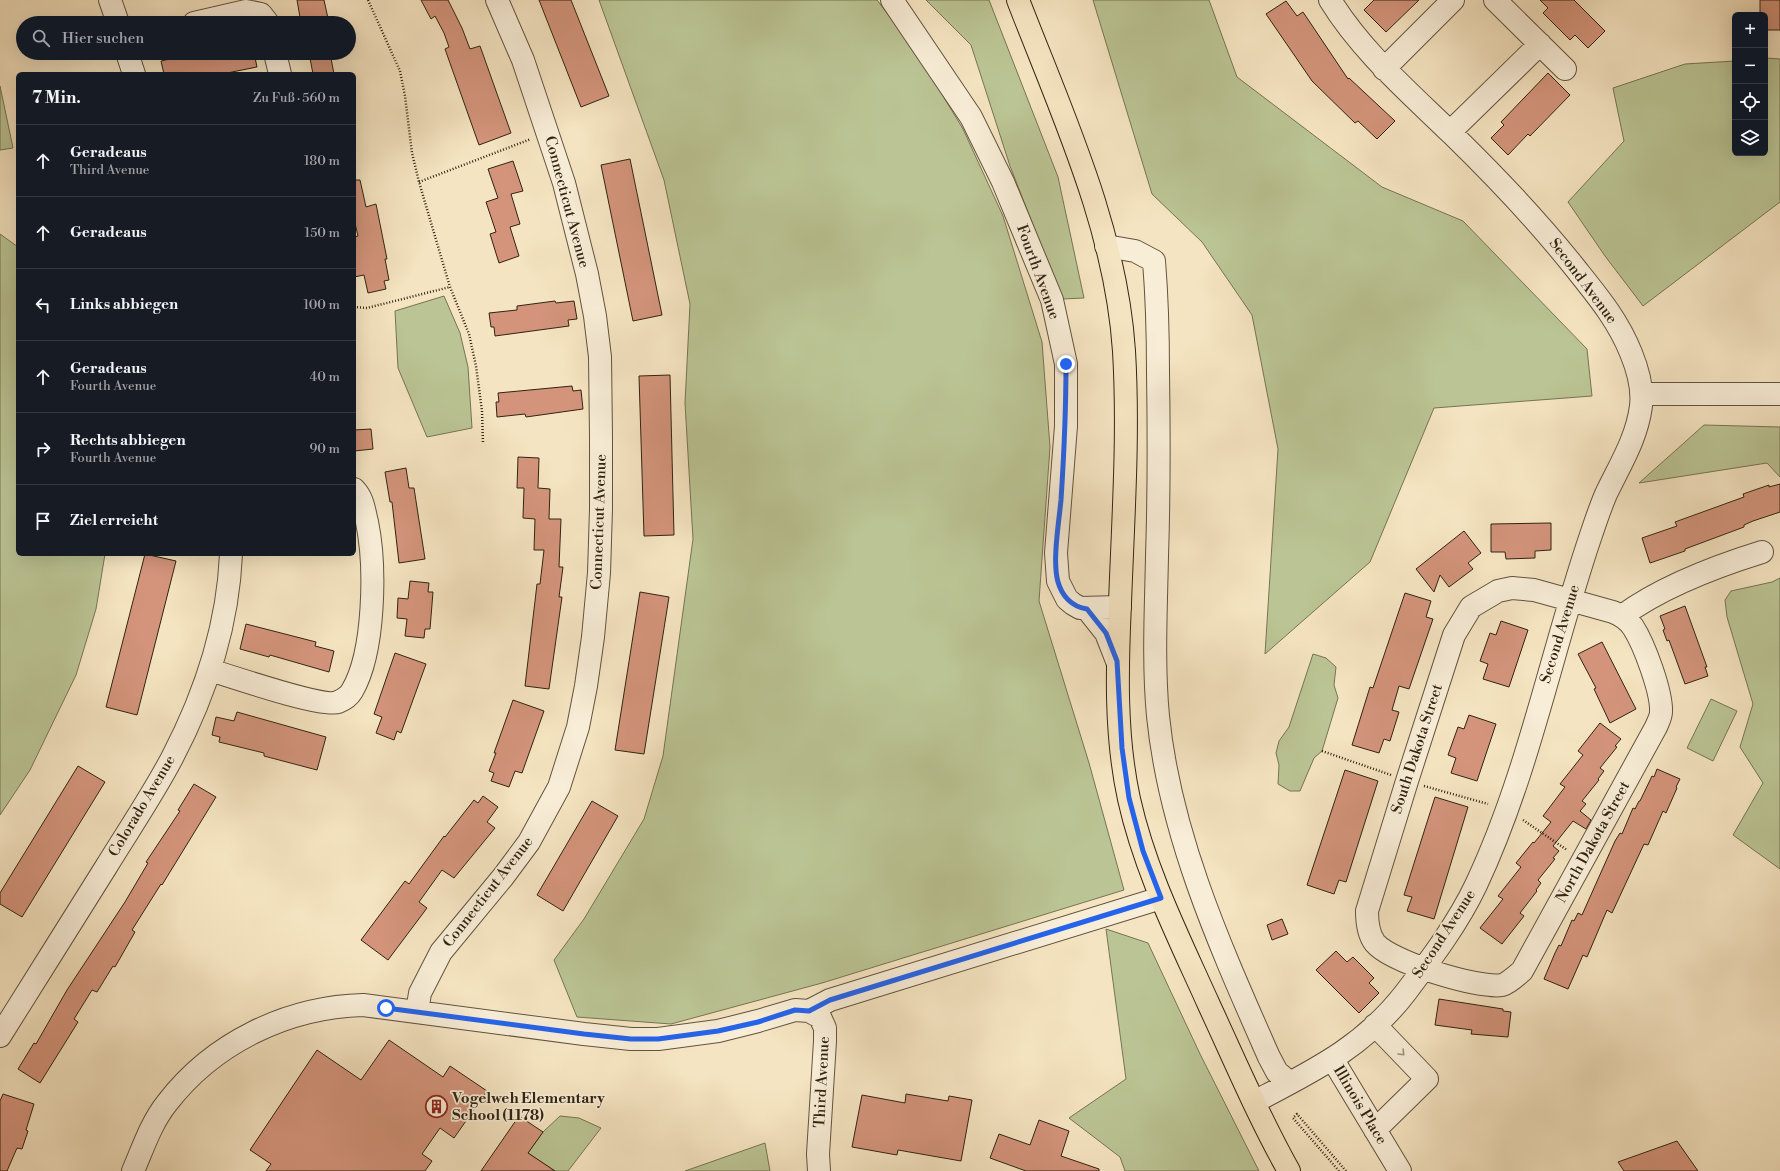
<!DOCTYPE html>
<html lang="de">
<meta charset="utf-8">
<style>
body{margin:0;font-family:"Libre Bodoni",serif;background:#242831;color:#f1f3f6}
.controls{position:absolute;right:12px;top:12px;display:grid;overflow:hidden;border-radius:6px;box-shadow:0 4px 16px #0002}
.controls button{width:36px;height:36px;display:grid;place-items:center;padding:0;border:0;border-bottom:1px solid #363941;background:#171b24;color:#f1f3f6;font:20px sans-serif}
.stop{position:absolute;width:12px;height:12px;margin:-9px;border:3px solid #2563eb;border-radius:50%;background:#fff}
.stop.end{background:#2563eb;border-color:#fff;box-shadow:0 1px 4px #0008}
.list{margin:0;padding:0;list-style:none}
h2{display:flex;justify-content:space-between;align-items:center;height:52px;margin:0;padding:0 16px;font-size:17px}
h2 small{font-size:13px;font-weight:400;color:#9ea1a6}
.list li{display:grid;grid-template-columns:26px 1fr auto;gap:12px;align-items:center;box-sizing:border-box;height:72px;padding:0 16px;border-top:1px solid #363941}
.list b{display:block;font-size:15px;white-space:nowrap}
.list p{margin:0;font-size:13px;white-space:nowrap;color:#9ea1a6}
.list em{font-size:13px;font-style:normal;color:#9ea1a6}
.icon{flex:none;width:22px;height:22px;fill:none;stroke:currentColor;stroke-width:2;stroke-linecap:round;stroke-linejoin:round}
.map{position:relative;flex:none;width:1780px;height:1171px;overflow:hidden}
.search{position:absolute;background:#171b24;box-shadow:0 4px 16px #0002;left:16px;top:16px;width:340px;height:44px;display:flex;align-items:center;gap:10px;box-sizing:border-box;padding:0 14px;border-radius:22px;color:#9ea1a6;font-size:15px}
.panel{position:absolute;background:#171b24;box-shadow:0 4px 16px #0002;left:16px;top:72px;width:340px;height:484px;border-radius:6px}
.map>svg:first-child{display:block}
.green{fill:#bbc494;stroke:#767453}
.building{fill:#d3947b;stroke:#312312}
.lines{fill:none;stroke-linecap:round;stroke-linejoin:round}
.minor-casing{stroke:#62533e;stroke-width:24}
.major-casing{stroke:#312312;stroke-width:24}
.path{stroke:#312312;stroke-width:2.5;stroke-dasharray:1 2;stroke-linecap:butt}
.minor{stroke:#f8edd7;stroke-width:22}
.major{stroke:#f5e4c1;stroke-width:22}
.oneway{stroke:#9e927e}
.route{stroke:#2563eb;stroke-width:5}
.labels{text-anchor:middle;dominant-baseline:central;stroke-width:3.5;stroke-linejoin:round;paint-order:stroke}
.street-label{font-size:15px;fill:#312312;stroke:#f8edd7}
.poi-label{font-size:15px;font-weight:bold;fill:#312312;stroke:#f8edd7;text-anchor:start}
</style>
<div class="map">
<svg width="1780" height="1171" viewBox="0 0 1780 1171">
<rect width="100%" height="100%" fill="#f5e4c1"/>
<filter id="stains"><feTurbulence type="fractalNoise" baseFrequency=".005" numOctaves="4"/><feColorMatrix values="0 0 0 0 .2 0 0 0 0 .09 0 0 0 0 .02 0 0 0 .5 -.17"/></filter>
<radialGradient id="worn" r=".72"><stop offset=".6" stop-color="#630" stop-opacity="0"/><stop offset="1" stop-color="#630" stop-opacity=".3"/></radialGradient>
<path class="green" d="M599,0H877L915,50L963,129L1003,216L1042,342L1050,447L1039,601L1089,763L1124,890L822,983L671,1024L577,1017L554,960L584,919L644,819L663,756L693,539L685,403L690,304L664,180Z
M926,0H989L1058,177L1084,298L1062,299L1010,166L971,45Z
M1093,0H1209L1237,77L1382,187L1463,221L1587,349L1592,396L1434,408L1370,562L1265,654L1278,449L1252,315L1202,242L1152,194Z
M1765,58L1780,59V202L1643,306L1605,256L1568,202L1624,141L1613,88L1685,64L1735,61V153H1765Z
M0,86L13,148L0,150Z
M0,234L18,247V554H105L96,609L76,675L30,770L0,815Z
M444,296L460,333L468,367L472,428L427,437L398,368L395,311Z
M1704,425L1780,427V477L1767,463L1639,483Z
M1780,578V869L1733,835L1763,783L1740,747L1753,704L1727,617L1725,600L1731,591L1772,582Z
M1313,654L1326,658L1336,667L1334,685L1338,698L1322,751L1314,758L1300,791H1290L1278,784L1279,765L1276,753L1279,741L1289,727Z
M1711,699L1737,711L1713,761L1687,748Z
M1106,929L1148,943L1200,1054L1259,1171H1125L1120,1157L1069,1118L1126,1079Z
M560,1116L579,1118L601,1128L568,1171H555L528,1153L543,1132Z
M765,1143L770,1171H685Z"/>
<path class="building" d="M297,0H324L329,23H301Z
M421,0H448L462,28L470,49L480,46L511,133L479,145L445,49L449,47L444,33L435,16L431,19Z
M539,0H571L609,96L581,107Z
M1374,0H1419L1386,32L1364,10Z
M1540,0H1574L1605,31L1588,48L1575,35L1570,40L1543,13L1548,8Z
M1760,0H1780V30H1765V15H1760Z
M1286,1L1297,16L1303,12L1348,79L1349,78L1395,121L1377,139L1358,121L1355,123L1312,81L1266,14Z
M209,53H254L257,67L222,74H164L161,61L192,54V57Z
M309,53H330L334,74H313Z
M1548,73L1570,95L1530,136L1528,134L1508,155L1491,138L1504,125L1501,122Z
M630,159L662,315L633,321L601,165Z
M513,161L523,191L511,194L520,224L510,227L519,256L499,263L490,234L496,232L486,202L498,198L488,169Z
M354,180H360L366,207L376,204L387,259H385L389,280L384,281L386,289L368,293L364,275L354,277V237L358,236L354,219Z
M555,301L556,303L574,301L577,319L568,320L569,326L495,336L494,327H491L489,313L517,310V306Z
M670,375L674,535L644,536L639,376Z
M572,386L573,391L581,390L583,409L526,417L525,414L497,417L496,402H499L498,393Z
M371,429L373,449L354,451V430Z
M518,457L539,458L538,488L550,489L549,519H561L559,567H563L559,597H562L549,689L525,686L537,584H540L544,550H534L535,519L523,518L524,488H517Z
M406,468L409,488H414L425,559L399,563L392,502H390L385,472Z
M1780,484V512L1753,521L1744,525V527L1685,549V551L1650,563L1642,538L1677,526L1675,522L1744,497L1743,494L1769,485V487Z
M1551,523V550L1535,551V558L1506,559L1505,552H1491V524Z
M1464,531L1481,553L1468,563L1473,569L1449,587L1440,575L1434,592L1416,569Z
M145,554L176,561L137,715L106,707Z
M410,581L429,583L428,592H433L430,629H425L424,638L405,636L407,619L397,618L398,598L408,599Z
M640,592L669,597L644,754L615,750Z
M1405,593L1431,601L1426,617L1433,619L1409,689L1399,686L1392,710L1399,712L1390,741L1384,739L1379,753L1352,745L1370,687L1373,688Z
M1685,606L1707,667H1705L1708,676L1685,684L1669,640L1667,641L1663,630L1665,629L1660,616Z
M1501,621L1528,630L1509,687L1483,679L1488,664L1480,661L1490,633L1496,635Z
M246,624L316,642L315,646L334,651L329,672L270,655L269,657L240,649Z
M1602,642L1636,709L1610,723L1594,689L1596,688L1578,654Z
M395,653L426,664L401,733L397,731L394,740L376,733L382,717L374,714Z
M513,700L544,711L522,773L515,771L509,787L491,781L494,773L489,771L496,753H494Z
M237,712L326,737L317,770L264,756V753L219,742L220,737L212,735L216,717L234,721Z
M1469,715L1496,724L1477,781L1451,773L1456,758L1448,755L1458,727L1464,729Z
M1600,723L1621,739L1615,746L1617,747L1600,768L1604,771L1598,779L1599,780L1582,801L1586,804L1580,811L1591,820L1586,829L1573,821L1553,846L1559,851L1553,858L1555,859L1538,880L1541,883L1536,890L1537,891L1520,913L1524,916L1502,944L1480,928L1503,899L1498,896L1521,867L1516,863L1533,842L1534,843L1551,822L1543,816L1565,787L1560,784L1583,755L1578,751Z
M78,766L105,782L22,917L0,904V893Z
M1657,769L1680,779L1676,787L1677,788L1666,813L1663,811L1648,845L1644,844L1612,913L1607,910L1587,957L1583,955L1568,989L1544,979L1555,953L1559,945L1561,946L1572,920L1574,921L1578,913L1582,915L1615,841L1620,833L1622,834L1633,808L1635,809L1639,801H1640L1652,776L1654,777Z
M1345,770L1378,781L1346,882L1339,880L1334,894L1307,885Z
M194,784L216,797L162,885L161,884L132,930L135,932L115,967L113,966L97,992L92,990L74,1019L78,1022L40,1083L18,1069L34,1043L36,1044L67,990L125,902L148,863L146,862L180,811L178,810Z
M483,796L498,807L487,822L495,828L454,878L442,870L419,902L427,908L388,960L361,940L405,881L409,884L444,836L445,837L474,800L478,803Z
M1435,797L1468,807L1434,919L1407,911L1412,897L1404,895Z
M592,801L618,816L563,911L537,895Z
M1282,919L1288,934L1272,940L1267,925Z
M1336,951L1347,962L1353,957L1374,978L1369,983L1379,993L1359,1013L1316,970Z
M1439,999L1503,1009V1011L1511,1012L1508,1037L1471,1034L1472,1030L1435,1025Z
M389,1040L443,1077L450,1066L487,1091L454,1138L440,1128L422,1154L432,1161L425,1171H266L271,1164L250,1150L317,1050L361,1080Z
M3,1094L34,1104L26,1130L28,1131L22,1149L17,1148L7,1171H0V1101Z
M906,1094L948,1101L949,1096L972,1100L961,1161L898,1150L897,1155L852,1147L862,1095L905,1103Z
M519,1116L543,1132L528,1153L555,1171H481Z
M1039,1120L1069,1131L1061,1156L1099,1169V1171H1026L990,1158L999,1134L1030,1145Z
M1677,1141L1698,1171H1624L1618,1162Z"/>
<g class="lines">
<defs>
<path id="minor" d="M110,0L118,23
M892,0L971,117L1003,182L1052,300L1066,364V426L1056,553L1058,581L1067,599L1073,604L1080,608L1120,607
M1495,0L1565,69
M194,23L246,11L261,14L268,23
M127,53L134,74
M275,53L280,74
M1384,69L1453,0
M1450,132L1540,44
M1106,246L1135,251L1154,261C1157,298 1158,335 1158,372C1159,433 1159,495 1157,556C1156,609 1153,663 1158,716C1170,836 1221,948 1269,1057L1277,1072L1290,1083
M1642,394H1780
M1512,588L1534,590L1613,612C1621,615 1628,620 1633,627C1644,644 1662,692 1661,712C1661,717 1658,722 1656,727L1522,971C1516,976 1509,983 1502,985C1478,989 1391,962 1375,943C1368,934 1367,922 1367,911L1407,781L1454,635L1471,607L1498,591Z
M1087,609L1106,633L1117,661
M1622,616C1660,588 1717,566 1762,552
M210,670C230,676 323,708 338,702C343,700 349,696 352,691C375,652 376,566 367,522C364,510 363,498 354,489
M809,1011L830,1000L1161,898
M417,1012L420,993L441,952L503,877L529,842L559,787L578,727L586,686L593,637L599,573L601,509V436L600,357L595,316L587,274L564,183L523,60L497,0
M0,1036C35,980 71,923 106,867C128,831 152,796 172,758C205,695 228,626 231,554
M1333,1060L1400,1171
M1254,1102C1313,1071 1364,1047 1406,992C1431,959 1458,923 1476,885C1528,775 1551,653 1590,538C1595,523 1600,508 1606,494C1620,465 1637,438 1641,406C1643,388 1638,370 1631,353C1617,318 1595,293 1572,264C1535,218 1495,176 1453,135C1409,92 1362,52 1330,0
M1375,1130L1427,1079L1375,1025
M133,1171C143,1148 151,1123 167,1103C213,1043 287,1007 363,1005L584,1034L631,1039H658L718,1031L758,1021L795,1010L809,1011L820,1017L825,1028V1041L818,1154L819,1171"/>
<path id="major" d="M1018,0C1062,114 1116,228 1124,351C1129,435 1123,520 1120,603C1117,668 1115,735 1129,799C1145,871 1179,938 1209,1005C1235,1061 1259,1118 1289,1171"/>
</defs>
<use href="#minor" class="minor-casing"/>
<use href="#major" class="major-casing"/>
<path class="path" d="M368,0L400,71L405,96L412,153L419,182L450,287L469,334L476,366L482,411L483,444
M419,182L531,139
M354,307L367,308L450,287
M1322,751L1391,775
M1424,786L1488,804
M1523,820L1567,850
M1339,1171L1293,1118L1297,1114L1346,1171"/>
<use href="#minor" class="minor"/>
<use href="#major" class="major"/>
</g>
<defs><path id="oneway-chevron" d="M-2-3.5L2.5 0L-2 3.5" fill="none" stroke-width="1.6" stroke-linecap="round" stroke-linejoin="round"/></defs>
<use class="oneway" href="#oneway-chevron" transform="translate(1402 1053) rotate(47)"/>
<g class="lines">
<path class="route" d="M386,1008L584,1034L631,1039H658L718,1031L758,1022L795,1010L809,1011L830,1000L1161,898L1143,851L1129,798L1122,748L1117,661L1106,633L1087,609C1072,607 1062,596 1058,582C1052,561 1059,522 1061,500C1064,454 1066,409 1066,364"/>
</g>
<defs>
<symbol id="building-ring" viewBox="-11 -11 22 22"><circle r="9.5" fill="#f8edd7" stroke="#8f2418" stroke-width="1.5"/><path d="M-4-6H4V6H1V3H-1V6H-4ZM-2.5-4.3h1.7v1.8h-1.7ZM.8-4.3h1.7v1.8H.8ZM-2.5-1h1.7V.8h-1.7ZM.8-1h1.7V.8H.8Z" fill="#8f2418"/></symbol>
</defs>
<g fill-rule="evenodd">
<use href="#building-ring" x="424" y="1094" width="25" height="25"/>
</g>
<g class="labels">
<g class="street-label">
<text transform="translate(567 202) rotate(75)">Connecticut Avenue</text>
<text transform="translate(1038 272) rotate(70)">Fourth Avenue</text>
<text transform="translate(1583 281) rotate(53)">Second Avenue</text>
<text transform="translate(599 522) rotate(-88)">Connecticut Avenue</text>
<text transform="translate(1560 634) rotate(-73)">Second Avenue</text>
<text transform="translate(1417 749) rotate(-72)">South Dakota Street</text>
<text transform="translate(142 806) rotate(-59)">Colorado Avenue</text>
<text transform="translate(1593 842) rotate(-61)">North Dakota Street</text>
<text transform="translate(488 892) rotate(-52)">Connecticut Avenue</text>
<text transform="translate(1444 934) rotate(-57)">Second Avenue</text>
<text transform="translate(822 1082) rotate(-87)">Third Avenue</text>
<text transform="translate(1360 1105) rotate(59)">Illinois Place</text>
</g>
<g class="poi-label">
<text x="452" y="1098">Vogelweh Elementary<tspan x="452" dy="17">School (1178)</tspan></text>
</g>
</g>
<rect width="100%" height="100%" filter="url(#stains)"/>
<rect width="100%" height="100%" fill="url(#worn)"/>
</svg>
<div class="controls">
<button>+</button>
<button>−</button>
<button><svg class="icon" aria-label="locate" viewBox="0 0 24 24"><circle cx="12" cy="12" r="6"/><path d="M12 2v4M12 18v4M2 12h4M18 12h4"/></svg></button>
<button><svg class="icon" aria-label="layers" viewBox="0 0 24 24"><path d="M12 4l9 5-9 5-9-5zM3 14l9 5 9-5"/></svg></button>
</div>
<div class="stop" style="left:386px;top:1008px"></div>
<div class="stop end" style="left:1066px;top:364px"></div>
<div class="search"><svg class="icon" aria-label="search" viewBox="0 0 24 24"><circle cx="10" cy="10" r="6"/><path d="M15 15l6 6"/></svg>Hier suchen</div>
<section class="panel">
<h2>7 Min.<small>Zu Fuß · 560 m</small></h2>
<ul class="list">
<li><svg class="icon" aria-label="ahead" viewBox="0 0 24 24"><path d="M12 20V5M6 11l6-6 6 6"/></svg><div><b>Geradeaus</b><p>Third Avenue</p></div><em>180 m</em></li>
<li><svg class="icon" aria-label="ahead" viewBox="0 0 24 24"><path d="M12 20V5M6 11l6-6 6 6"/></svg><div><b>Geradeaus</b></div><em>150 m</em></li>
<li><svg class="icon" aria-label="left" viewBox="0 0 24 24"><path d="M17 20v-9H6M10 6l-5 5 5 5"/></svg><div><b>Links abbiegen</b></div><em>100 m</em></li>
<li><svg class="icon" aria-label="ahead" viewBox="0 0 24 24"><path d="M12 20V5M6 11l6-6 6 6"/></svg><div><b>Geradeaus</b><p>Fourth Avenue</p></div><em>40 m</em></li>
<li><svg class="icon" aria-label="right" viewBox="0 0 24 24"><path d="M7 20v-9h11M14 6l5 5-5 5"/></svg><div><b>Rechts abbiegen</b><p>Fourth Avenue</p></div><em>90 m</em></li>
<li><svg class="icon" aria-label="arrive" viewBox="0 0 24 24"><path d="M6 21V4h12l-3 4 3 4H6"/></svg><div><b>Ziel erreicht</b></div></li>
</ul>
</section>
</div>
